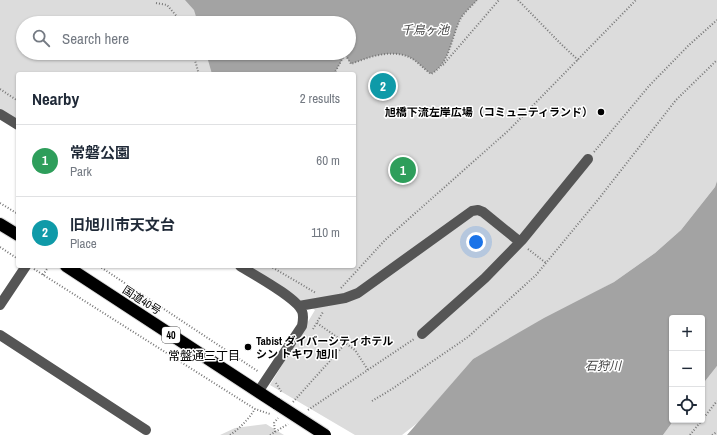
<!DOCTYPE html>
<meta charset="utf-8">
<style>
body{margin:0;font-family:"Archivo Narrow","Noto Sans JP",sans-serif;background:#f2f2f3;color:#1f2937}
.controls{position:absolute;right:12px;bottom:12px;display:grid;overflow:hidden;border-radius:4px;box-shadow:0 1px 3px #0004}
.controls button{width:36px;height:36px;display:grid;place-items:center;padding:0;border:0;border-bottom:1px solid #e0e1e3;background:#fff;color:#1f2937;font:20px sans-serif}
.you{position:absolute;left:476px;top:242px;width:14px;height:14px;margin:-10px;border:3px solid #fff;border-radius:50%;background:#1a73e8;box-shadow:0 0 0 6px #1a73e833}
.badge{display:grid;place-items:center;width:26px;height:26px;border-radius:50%;background:#7c3aed;color:#fff;font-size:13px;font-weight:700}
.pin{position:absolute;translate:-50% -50%;border:2px solid #fff;box-shadow:0 1px 4px #0006}
.list{margin:0;padding:0;list-style:none}
h2{display:flex;justify-content:space-between;align-items:center;height:52px;margin:0;padding:0 16px;font-size:17px}
h2 small{font-size:13px;font-weight:400;color:#747a83}
.list li{display:grid;grid-template-columns:26px 1fr auto;gap:12px;align-items:center;box-sizing:border-box;height:72px;padding:0 16px;border-top:1px solid #e0e1e3}
.list b{display:block;font-size:15px;white-space:nowrap}
.list p{margin:0;font-size:13px;white-space:nowrap;color:#747a83}
.list em{font-size:13px;font-style:normal;color:#747a83}
.icon{flex:none;width:22px;height:22px;fill:none;stroke:currentColor;stroke-width:2;stroke-linecap:round;stroke-linejoin:round}
.map{position:relative;flex:none;width:717px;height:435px;overflow:hidden}
.search{position:absolute;background:#fff;box-shadow:0 1px 3px #0004;left:16px;top:16px;width:340px;height:44px;display:flex;align-items:center;gap:10px;box-sizing:border-box;padding:0 14px;border-radius:22px;color:#747a83;font-size:15px}
.panel{position:absolute;background:#fff;box-shadow:0 1px 3px #0004;left:16px;top:72px;width:340px;height:196px;border-radius:4px}
.map>svg:first-child{display:block}
.green{fill:#dcdcdc;fill-rule:evenodd}
.water{fill:#a3a3a3}
.lines{fill:none;stroke-linecap:round;stroke-linejoin:round}
.highway-casing{stroke:#dbdbdb;stroke-width:14}
.path{stroke:#777;stroke-width:2;stroke-dasharray:1 2;stroke-linecap:butt}
.minor{stroke:#555;stroke-width:10}
.highway{stroke:#000;stroke-width:12}
.highway-bridge-casing{stroke:#dbdbdb;stroke-width:14;stroke-linecap:butt}
.highway-bridge{stroke:#000;stroke-width:12}
.poi-dot{fill:#000;stroke:#fff;stroke-width:1.5}
.labels{text-anchor:middle;dominant-baseline:central;stroke-width:3;stroke-linejoin:round;paint-order:stroke}
.shield{fill:#fff;stroke:#4c4c4c;stroke-width:1}
.shield-label{font-size:10px;font-weight:bold;fill:#000}
.poi-label{font-size:11px;font-weight:bold;fill:#000;stroke:#fff;text-anchor:end}
.street-label{font-size:11px;fill:#000;stroke:#fff}
.water-label{font-size:12px;font-style:italic;fill:#444;stroke:#fff}
.neighbourhood-label{font-size:12px;fill:#000;stroke:#fff}
</style>
<div class="map">
<svg width="717" height="435" viewBox="0 0 717 435">
<rect width="100%" height="100%" fill="#fff"/>
<path class="green" d="M0,0H717V181L715,187L681,230L655,253L614,282L473,359L420,421L402,435H355L270,385L315,310L247,266H354V74H18V120L0,109ZM23,23H349V53H23Z
M717,366V435H663L674,420H702V385Z
M266,424L284,435H220L235,428Z"/>
<path class="water" d="M185,0H477C471,7 462,14 459,22C451,40 449,64 431,74C424,69 416,60 409,57C390,49 369,57 351,64L345,55L334,74H212L206,53H349V23H198L194,10Z
M717,181V366L702,385V318H672V420H674L663,435H407L473,359L544,318L614,282L655,253L681,230L715,187Z"/>
<g class="lines">
<defs>
<path id="highway" d="M0,224L18,235
M66,266L277,404"/>
</defs>
<use href="#highway" class="highway-casing"/>
<path class="path" d="M518,0L561,44L578,60
M156,3L167,5L179,19V23
M193,53L198,71L199,74
M443,65L499,0
M334,74L345,54L351,64C369,57 390,49 409,57C416,60 424,69 431,74C449,64 451,40 459,22C462,14 471,7 477,0
M0,89L18,101
M594,152L649,86L688,46L717,20
M0,203L18,214
M0,247L18,259
M528,249L546,263
M99,266L259,372
M270,266L316,293
M34,269L255,409L270,414
M43,275L49,266
M341,288L385,240L509,130L636,0
M317,323L355,350L368,370
M313,329L323,312
M276,383L282,393
M372,401L392,389L468,337L536,275L597,201L676,100L717,60
M293,402L346,343
M308,410L414,339
M702,420L717,401
M275,432L274,423L278,418
M230,435C240,428 248,420 255,409
M270,435L288,424
M690,435L702,420
M712,435L717,432"/>
<path class="minor" d="M0,114L18,125
M240,266C254,275 296,297 302,311C304,316 303,321 302,326L258,392
M0,305L26,266
M299,306L345,298L358,293L472,211L478,210L483,212L520,242
M422,334L485,278L522,240L588,159
M0,335L146,430"/>
<use href="#highway" class="highway"/>
<defs>
<path id="highway-bridge" d="M277,404L325,435"/>
</defs>
<use href="#highway-bridge" class="highway-bridge-casing"/>
<use href="#highway-bridge" class="highway-bridge"/>
</g>
<g class="poi-dot">
<circle cx="601" cy="112" r="4"/>
<circle cx="248" cy="347" r="4"/>
</g>
<g class="labels">
<rect class="shield" x="162" y="327" width="18" height="16" rx="3"/>
<g class="shield-label">
<text x="171" y="335">40</text>
</g>
<g class="poi-label">
<text x="593" y="112">旭橋下流左岸広場（コミュニティランド）</text>
<text x="256" y="341" text-anchor="start">Tabist ダイバーシティホテル<tspan x="256" dy="13">シン トキワ 旭川</tspan></text>
</g>
<g class="street-label">
<text transform="translate(142 300) rotate(33)">国道40号</text>
</g>
<g class="water-label">
<text x="425" y="30">千鳥ヶ池</text>
<text x="603" y="366">石狩川</text>
</g>
<g class="neighbourhood-label">
<text x="204" y="356">常盤通三丁目</text>
</g>
</g>
</svg>
<div class="controls">
<button>+</button>
<button>−</button>
<button><svg class="icon" aria-label="locate" viewBox="0 0 24 24"><circle cx="12" cy="12" r="6"/><path d="M12 2v4M12 18v4M2 12h4M18 12h4"/></svg></button>
</div>
<div class="you"></div>
<div class="pin badge" style="left:403px;top:170px;background:#2e9e5b">1</div>
<div class="pin badge" style="left:383px;top:86px;background:#0f9aa8">2</div>
<div class="search"><svg class="icon" aria-label="search" viewBox="0 0 24 24"><circle cx="10" cy="10" r="6"/><path d="M15 15l6 6"/></svg>Search here</div>
<section class="panel">
<h2>Nearby<small>2 results</small></h2>
<ul class="list">
<li><span class="badge" style="background:#2e9e5b">1</span><div><b>常磐公園</b><p>Park</p></div><em>60 m</em></li>
<li><span class="badge" style="background:#0f9aa8">2</span><div><b>旧旭川市天文台</b><p>Place</p></div><em>110 m</em></li>
</ul>
</section>
</div>
